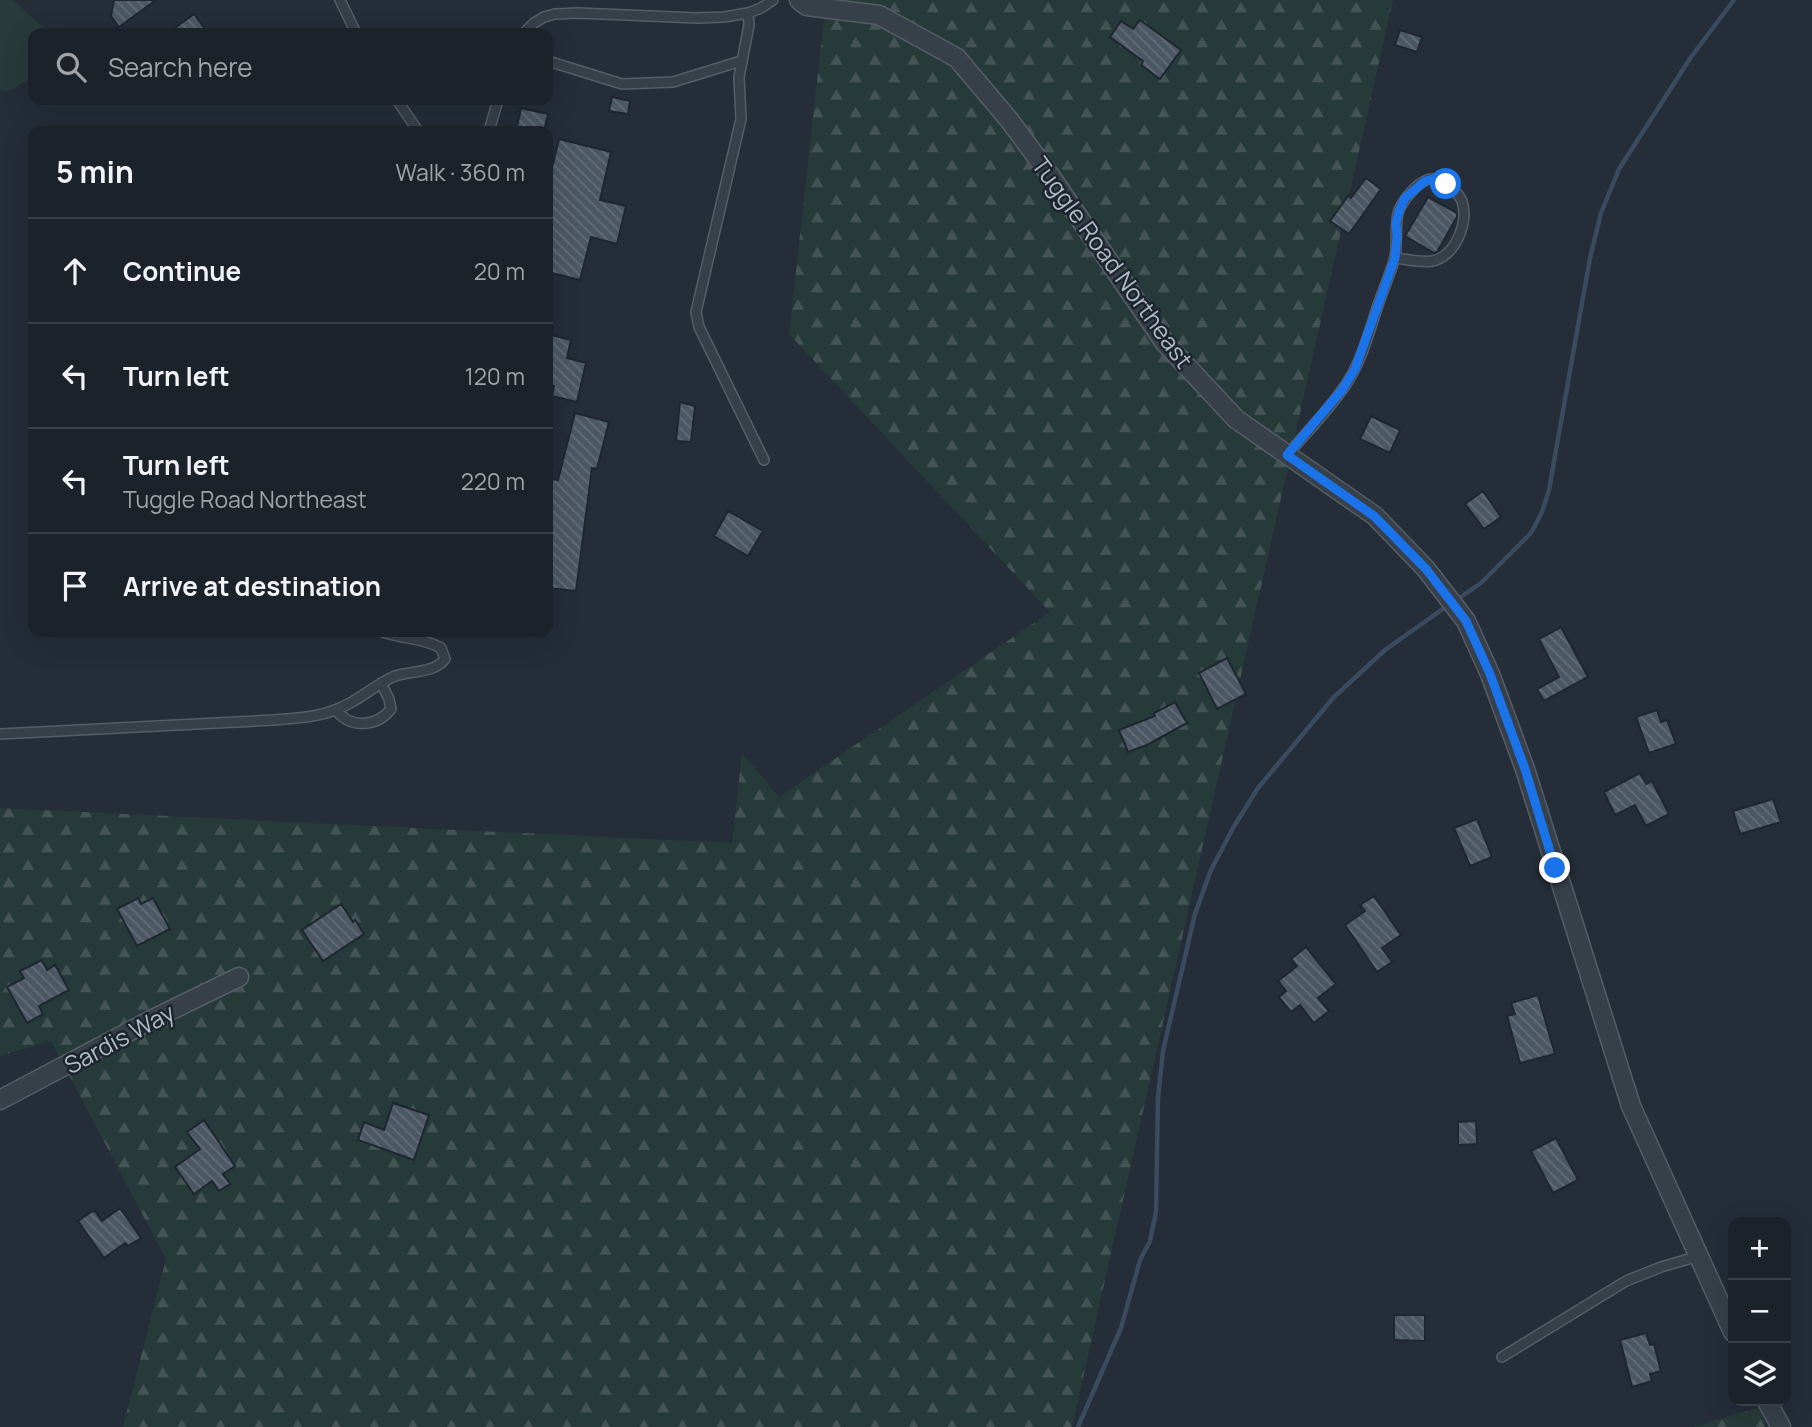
<!DOCTYPE html>
<meta charset="utf-8">
<style>
body{margin:0;font-family:Manrope,sans-serif;background:#282f36;color:#f1f3f6}
.controls{position:absolute;right:21px;bottom:21px;display:grid;overflow:hidden;border-radius:14px;box-shadow:0 7px 28px #0002}
.controls button{width:63px;height:63px;display:grid;place-items:center;padding:0;border:0;border-bottom:2px solid #393f47;background:#1b222a;color:#f1f3f6;font:35px sans-serif}
.stop{position:absolute;width:21px;height:21px;margin:-16px;border:5px solid #1a73e8;border-radius:50%;background:#fff}
.stop.end{background:#1a73e8;border-color:#fff;box-shadow:0 2px 7px #0008}
.list{margin:0;padding:0;list-style:none}
h2{display:flex;justify-content:space-between;align-items:center;height:91px;margin:0;padding:0 28px;font-size:30px}
h2 small{font-size:23px;font-weight:400;color:#a0a4a8}
.list li{display:grid;grid-template-columns:46px 1fr auto;gap:21px;align-items:center;box-sizing:border-box;height:105px;padding:0 28px;border-top:2px solid #393f47}
.list b{display:block;font-size:26px;white-space:nowrap}
.list p{margin:0;font-size:23px;white-space:nowrap;color:#a0a4a8}
.list em{font-size:23px;font-style:normal;color:#a0a4a8}
.icon{flex:none;width:38px;height:38px;fill:none;stroke:currentColor;stroke-width:2;stroke-linecap:round;stroke-linejoin:round}
.map{position:relative;flex:none;width:1812px;height:1427px;overflow:hidden}
.search{position:absolute;background:#1b222a;box-shadow:0 7px 28px #0002;left:28px;top:28px;width:525px;height:77px;display:flex;align-items:center;gap:18px;box-sizing:border-box;padding:0 24px;border-radius:14px;color:#a0a4a8;font-size:26px}
.panel{position:absolute;background:#1b222a;box-shadow:0 7px 28px #0002;left:28px;top:126px;width:525px;height:511px;border-radius:14px}
.map>svg:first-child{display:block}
.forest{fill:url(#forest-firs)}
.pitch{fill:#273a3a}
.lines{fill:none;stroke-linecap:round;stroke-linejoin:round}
.stream{stroke:#3a4b60;stroke-width:4.5}
.building{fill:url(#building-back-hatch);stroke:#1e2630;stroke-width:2}
.lane-casing{stroke:#555d67;stroke-width:12}
.street-casing{stroke:#555d67;stroke-width:21}
.lane{stroke:#373f49;stroke-width:9}
.street{stroke:#373f49;stroke-width:18}
.route{stroke:#1a73e8;stroke-width:9}
.labels{text-anchor:middle;dominant-baseline:central;stroke-width:5;stroke-linejoin:round;paint-order:stroke}
.street-label{font-size:24px;fill:#b2bac5;stroke:#1c242e}
</style>
<div class="map">
<svg width="1812" height="1427" viewBox="0 0 1812 1427">
<defs>
<pattern id="forest-firs" width="22" height="20" patternUnits="userSpaceOnUse" patternTransform="scale(1.75)"><rect width="22" height="20" fill="#273a3a"/><path d="M5 1l3.5 6h-7zM16 11l3.5 6h-7z" fill="#445455"/></pattern>
<pattern id="building-back-hatch" width="6" height="6" patternUnits="userSpaceOnUse" patternTransform="scale(1.75)"><rect width="6" height="6" fill="#4c5764"/><path d="M-1 5l2 2M0 0l6 6M5-1l2 2" fill="none" stroke="#636d79"/></pattern>
</defs>
<rect width="100%" height="100%" fill="#242d38"/>
<path class="forest" d="M826,0H1393L1072,1427H123L166,1259L51,1041L0,1056V808L732,843L742,753L779,797L1050,612L789,334Z
M1764,1406L1765,1427H1693Z"/>
<path class="pitch" d="M0,0H13L50,33H33V77L7,92L0,90Z"/>
<g class="lines">
<path class="stream" d="M1455,601L1481,583L1531,533L1542,512L1549,490L1590,258L1601,213L1619,169L1691,57L1734,0
M1078,1427L1121,1328L1140,1260L1150,1241L1156,1212L1158,1098L1163,1051L1195,914L1211,870L1233,828L1258,788L1333,698L1385,650L1447,606"/>
</g>
<path class="building" d="M114,0H156L119,27L111,16Z
M194,14L208,33H168Z
M1140,20L1181,50L1160,79L1141,65L1143,61L1110,37L1121,21L1133,29Z
M1400,30L1422,37L1417,52L1395,45Z
M612,97L630,101L628,114L609,111Z
M521,108L548,114L544,131H516Z
M559,139L611,152L600,200L626,206L617,244L591,237L580,280L548,272V184Z
M1366,178L1381,189L1349,234L1330,221L1348,196L1351,198Z
M1428,197L1457,213V217L1437,252L1434,253L1405,236Z
M548,334L571,340L567,358L586,363L577,402L552,396L554,386L548,385Z
M680,402L695,406L691,442L676,441Z
M575,413L609,422L597,469L592,468L576,591L548,588V479L558,480Z
M1371,416L1400,430L1390,453L1360,439Z
M1483,491L1501,517L1484,529L1465,504Z
M728,511L763,531L748,556L714,536Z
M1561,627L1588,677L1544,701L1537,689L1559,677L1539,639Z
M1227,658L1246,694L1217,709L1199,673Z
M1175,702L1187,723L1147,745L1128,752L1119,730L1155,716L1154,713Z
M1657,710L1661,722L1667,720L1676,744L1649,753L1636,717Z
M1640,773L1646,784L1652,781L1669,814L1646,826L1635,805L1615,815L1604,792Z
M1773,799L1781,822L1740,834L1733,811Z
M1477,819L1492,857L1470,866L1454,828Z
M1374,896L1401,935L1382,948L1392,962L1377,972L1345,925L1365,911L1360,905Z
M138,898L141,904L153,898L170,929L137,946L117,909Z
M341,904L353,922L355,920L364,934L323,961L302,930Z
M1306,947L1336,984L1318,998L1329,1011L1314,1023L1300,1005L1291,1012L1279,997L1286,991L1278,981L1297,966L1291,959Z
M42,960L47,970L55,965L69,990L39,1006L43,1014L27,1023L7,987L24,978L20,971Z
M1538,995L1555,1054L1520,1063L1507,1016L1515,1014L1511,1003Z
M393,1103L429,1115L414,1160L358,1140L364,1122L384,1130Z
M204,1120L235,1166L223,1174L230,1184L219,1191L212,1181L194,1194L175,1167L200,1149L187,1132Z
M1476,1121L1477,1144L1458,1145V1122Z
M1556,1138L1578,1180L1553,1193L1531,1151Z
M120,1208L141,1238L128,1246L125,1243L104,1258L78,1221L94,1210L102,1221Z
M1394,1315H1425V1341L1394,1340Z
M1646,1333L1650,1345L1654,1344L1661,1371L1650,1374L1652,1381L1632,1387L1620,1340Z"/>
<g class="lines">
<defs>
<path id="lane" d="M340,0L356,33
M748,13L749,25L739,77L741,119L696,312L699,327L764,460
M524,33L534,23L544,17L555,14L578,13L697,18L724,17L748,13L761,8L773,0
M548,61L622,84L673,82L741,61
M397,100L418,131
M489,131L498,100
M1287,455C1305,434 1326,413 1342,390C1361,365 1369,332 1379,302C1384,288 1391,272 1395,257C1398,241 1394,225 1399,210C1404,199 1420,178 1433,179C1434,179 1442,183 1443,183C1451,187 1458,192 1462,201C1469,223 1455,257 1432,261C1420,263 1406,259 1395,258
M336,710C350,729 377,727 391,709L389,699L381,683
M0,734L274,720C300,718 325,717 348,704C364,696 378,683 395,676C410,671 435,673 445,659L441,648C424,638 402,639 383,632
M1502,1357L1626,1281L1661,1267L1699,1256"/>
<path id="street" d="M799,0L807,6L879,15L957,58L1010,121L1049,174L1165,343L1236,419L1375,516L1426,569L1466,621L1490,674L1525,769L1631,1106L1733,1332
M0,1100L149,1021L239,977
M1767,1401L1781,1427"/>
</defs>
<use href="#lane" class="lane-casing"/>
<use href="#street" class="street-casing"/>
<use href="#lane" class="lane"/>
<use href="#street" class="street"/>
</g>
<g class="lines">
<path class="route" d="M1446,184L1433,179L1425,181L1405,198L1399,211L1396,223L1397,236L1395,258L1355,369L1342,390L1287,455L1374,516L1426,569L1466,621L1490,674L1525,769L1555,868"/>
</g>
<g class="labels">
<g class="street-label">
<text transform="translate(1113 262) rotate(54)">Tuggle Road Northeast</text>
<text transform="translate(119 1038) rotate(-28)">Sardis Way</text>
</g>
</g>
</svg>
<div class="controls">
<button>+</button>
<button>−</button>
<button><svg class="icon" aria-label="layers" viewBox="0 0 24 24"><path d="M12 4l9 5-9 5-9-5zM3 14l9 5 9-5"/></svg></button>
</div>
<div class="stop" style="left:1446px;top:184px"></div>
<div class="stop end" style="left:1555px;top:868px"></div>
<div class="search"><svg class="icon" aria-label="search" viewBox="0 0 24 24"><circle cx="10" cy="10" r="6"/><path d="M15 15l6 6"/></svg>Search here</div>
<section class="panel">
<h2>5 min<small>Walk · 360 m</small></h2>
<ul class="list">
<li><svg class="icon" aria-label="ahead" viewBox="0 0 24 24"><path d="M12 20V5M6 11l6-6 6 6"/></svg><div><b>Continue</b></div><em>20 m</em></li>
<li><svg class="icon" aria-label="left" viewBox="0 0 24 24"><path d="M17 20v-9H6M10 6l-5 5 5 5"/></svg><div><b>Turn left</b></div><em>120 m</em></li>
<li><svg class="icon" aria-label="left" viewBox="0 0 24 24"><path d="M17 20v-9H6M10 6l-5 5 5 5"/></svg><div><b>Turn left</b><p>Tuggle Road Northeast</p></div><em>220 m</em></li>
<li><svg class="icon" aria-label="arrive" viewBox="0 0 24 24"><path d="M6 21V4h12l-3 4 3 4H6"/></svg><div><b>Arrive at destination</b></div></li>
</ul>
</section>
</div>
